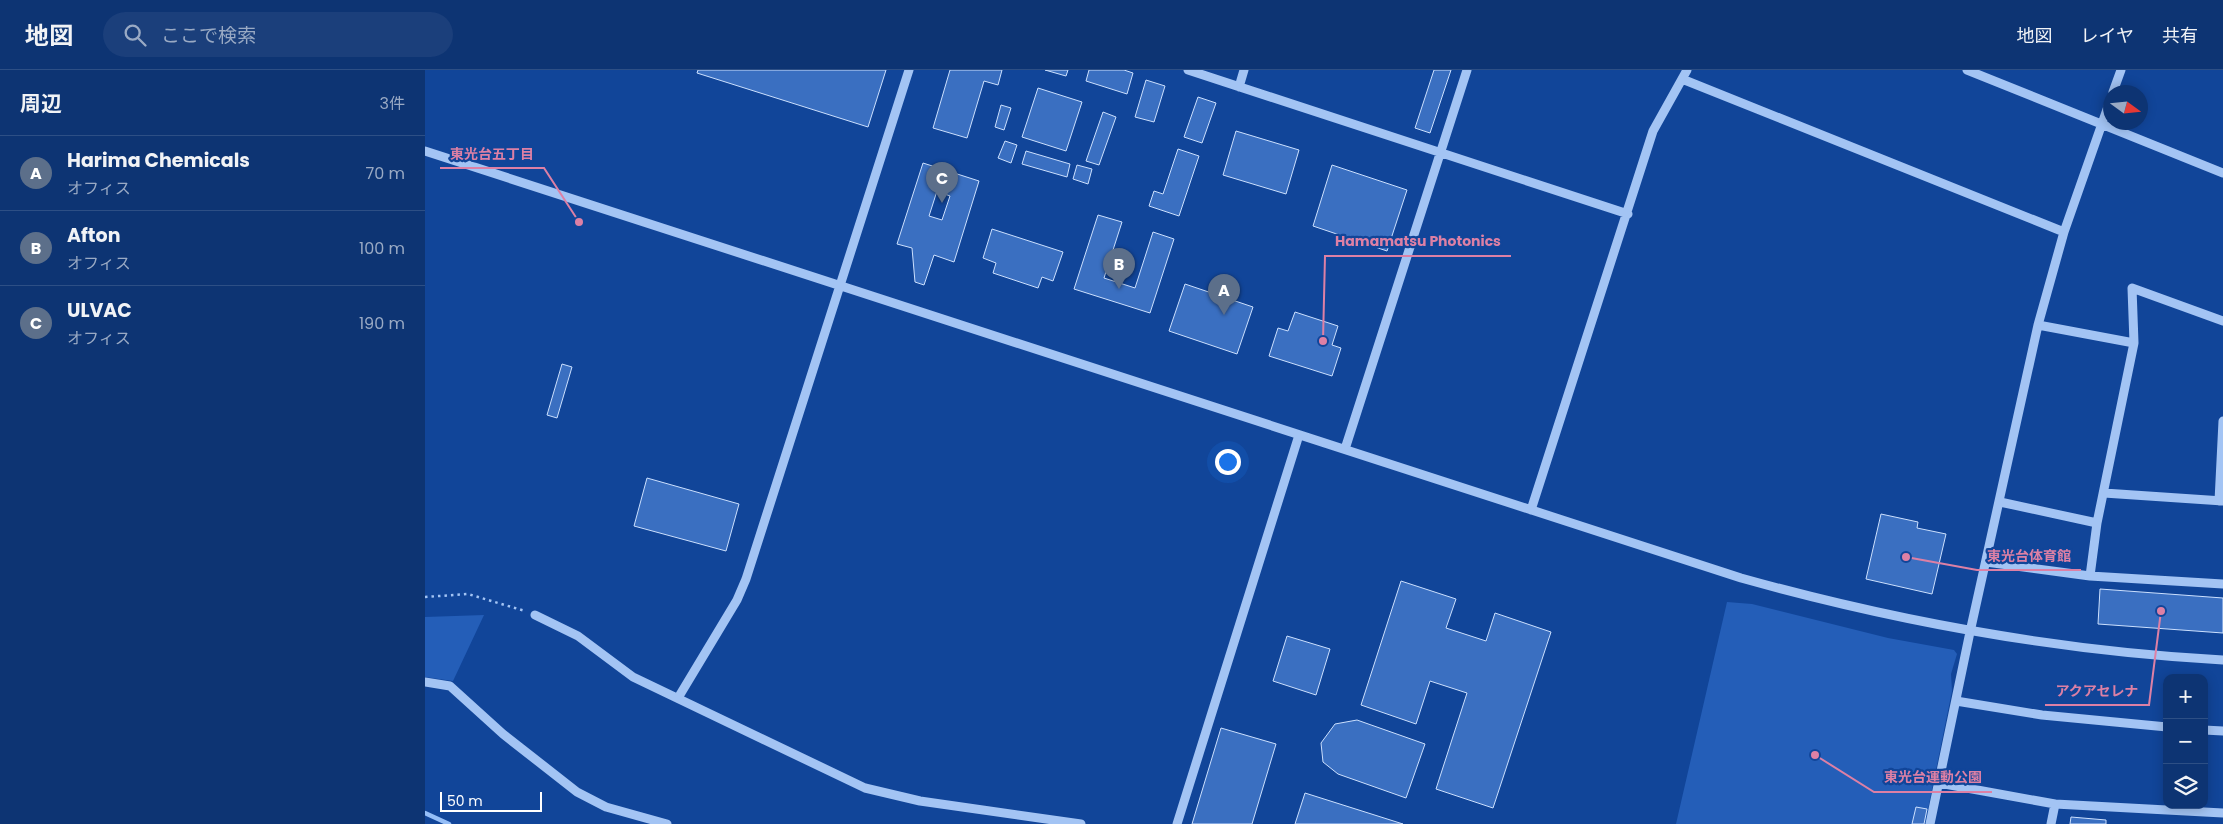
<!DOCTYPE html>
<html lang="ja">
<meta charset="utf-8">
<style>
body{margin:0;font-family:Poppins,"Noto Sans JP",sans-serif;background:#1b3f7b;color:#f1f3f6}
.controls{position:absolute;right:15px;bottom:15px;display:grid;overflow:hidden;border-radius:10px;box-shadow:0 2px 12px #0003}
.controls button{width:45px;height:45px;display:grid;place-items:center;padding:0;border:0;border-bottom:1px solid #2d4f85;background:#0d3473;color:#f1f3f6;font:25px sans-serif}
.compass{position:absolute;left:1678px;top:15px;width:45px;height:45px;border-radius:50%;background:#0d3473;box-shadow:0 2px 12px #0003;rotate:105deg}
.scale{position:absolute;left:15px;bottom:12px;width:102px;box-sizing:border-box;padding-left:5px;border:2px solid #fff;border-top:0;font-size:14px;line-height:18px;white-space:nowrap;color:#fff;-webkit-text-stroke:4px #114599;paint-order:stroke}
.you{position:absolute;left:802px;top:391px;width:18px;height:18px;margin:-12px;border:4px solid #fff;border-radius:50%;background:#1a73e8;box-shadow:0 0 0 8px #1a73e833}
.badge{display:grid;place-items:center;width:32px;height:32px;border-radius:50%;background:#ea580c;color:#fff;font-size:16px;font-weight:700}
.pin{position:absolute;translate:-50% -41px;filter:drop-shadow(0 1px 2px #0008)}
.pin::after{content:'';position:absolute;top:26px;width:18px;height:15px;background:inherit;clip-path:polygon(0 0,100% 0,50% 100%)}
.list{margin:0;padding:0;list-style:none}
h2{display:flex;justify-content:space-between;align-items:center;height:65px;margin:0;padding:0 20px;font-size:21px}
h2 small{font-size:16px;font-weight:400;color:#9aaac4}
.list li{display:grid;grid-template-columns:32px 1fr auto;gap:15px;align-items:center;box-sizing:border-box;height:75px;padding:0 20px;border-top:1px solid #2d4f85}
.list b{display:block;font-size:19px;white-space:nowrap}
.list p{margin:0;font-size:16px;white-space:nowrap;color:#9aaac4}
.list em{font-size:16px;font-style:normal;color:#9aaac4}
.icon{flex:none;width:28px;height:28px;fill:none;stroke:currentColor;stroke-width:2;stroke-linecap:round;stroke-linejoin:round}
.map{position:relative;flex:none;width:1798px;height:754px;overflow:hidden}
header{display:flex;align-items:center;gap:30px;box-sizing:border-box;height:70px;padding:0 25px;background:#0d3473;border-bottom:1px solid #2d4f85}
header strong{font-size:24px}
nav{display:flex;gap:28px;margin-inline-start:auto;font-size:18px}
.search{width:350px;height:45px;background:#1b3f7b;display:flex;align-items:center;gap:12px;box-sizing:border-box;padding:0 18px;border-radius:28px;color:#9aaac4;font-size:19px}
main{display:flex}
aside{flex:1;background:#0d3473}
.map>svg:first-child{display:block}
.green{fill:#245eb8}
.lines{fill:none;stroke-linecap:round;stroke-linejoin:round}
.stream{stroke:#95bef7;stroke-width:4.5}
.building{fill:#3a6fc1;stroke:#cce0fe;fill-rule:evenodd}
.path{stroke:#a3c4f4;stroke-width:2.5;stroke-dasharray:2.5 4;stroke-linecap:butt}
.minor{stroke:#a3c4f4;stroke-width:9}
.leader{fill:none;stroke:#dd80a5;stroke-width:2}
.callout-dot{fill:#dd80a5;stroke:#114599;stroke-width:2}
.callout-label{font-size:14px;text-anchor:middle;font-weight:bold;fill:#dd80a5;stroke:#114599;stroke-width:4.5;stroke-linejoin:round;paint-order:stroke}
</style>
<header>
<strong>地図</strong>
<div class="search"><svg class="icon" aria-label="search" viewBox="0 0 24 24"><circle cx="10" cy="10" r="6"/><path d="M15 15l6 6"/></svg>ここで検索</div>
<nav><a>地図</a><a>レイヤ</a><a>共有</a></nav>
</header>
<main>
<aside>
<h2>周辺<small>3件</small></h2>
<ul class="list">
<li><span class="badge" style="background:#5c6f8a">A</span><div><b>Harima Chemicals</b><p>オフィス</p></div><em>70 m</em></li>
<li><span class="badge" style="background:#5c6f8a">B</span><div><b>Afton</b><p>オフィス</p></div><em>100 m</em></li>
<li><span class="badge" style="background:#5c6f8a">C</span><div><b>ULVAC</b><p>オフィス</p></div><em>190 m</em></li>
</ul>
</aside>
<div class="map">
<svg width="1798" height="754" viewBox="0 0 1798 754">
<rect width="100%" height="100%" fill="#114599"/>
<path class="green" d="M1302,532L1327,534L1463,568L1529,580L1532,584L1526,604L1527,621L1500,754H1251Z
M59,545L28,611L0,607V547Z"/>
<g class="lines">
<path class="stream" d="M0,743L24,754"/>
</g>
<path class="building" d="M273,0H461L443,57L272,3Z
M525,0H577L573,15L559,11L542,68L508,58Z
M620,0H643L641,6Z
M664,0H699L708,3L702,24L661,11Z
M1009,0H1026L1005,63L990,58Z
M721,10L740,16L729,52L710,47Z
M613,18L657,32L641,81L597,67Z
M773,27L791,33L777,73L759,67Z
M576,35L586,38L579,60L570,57Z
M678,42L691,47L674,95L661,91Z
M811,61L874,80L861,124L798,105Z
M580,71L592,75L586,93L573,88Z
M753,79L774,86L754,146L724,136L729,121L738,124Z
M601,81L645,94L642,107L597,94Z
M498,93L554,111L529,192L509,185L499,215L490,212L487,178L472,174ZM512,121L525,126L517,150L504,146Z
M652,95L667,99L663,114L648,109Z
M907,95L982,120L962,181L888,156Z
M673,145L697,152L679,208L710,218L728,162L749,169L725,243L649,219Z
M567,159L638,182L628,211L617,207L613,218L568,203L571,193L558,188Z
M760,214L828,237L812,284L744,261Z
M870,242L913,256L907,275L916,278L907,306L844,286L853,258L863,261Z
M137,294L147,297L132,348L122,345Z
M222,408L314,434L301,481L209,456Z
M1456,444L1493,452L1492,458L1521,464L1507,524L1441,509Z
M976,511L1031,529L1021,558L1061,571L1070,543L1126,562L1068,738L1011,719L1042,623L1005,611L991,654L936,635Z
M1675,519L1798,528V563L1673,554Z
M862,566L905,579L891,625L848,611Z
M932,650L1000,674L981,728L913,704L898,692L896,673L910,654Z
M796,658L851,674L827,754H767Z
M1477,701H1483V712H1477Z
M880,723L978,754H870Z
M1491,737L1502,739L1499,754H1487Z
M1646,747L1681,750V754H1645Z"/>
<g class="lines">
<path class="path" d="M0,527L43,524L100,541"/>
<path class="minor" d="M763,0L1203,144
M1542,0L1798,103
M1257,9L1639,162
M814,17L819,0
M1688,22L1696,0
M0,81L1316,508C1474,552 1634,581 1798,590
M1613,255L1709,273
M920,379L1042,0
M1679,423L1798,431
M1794,431L1798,351
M1575,432L1672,453
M1106,440L1228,61L1262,0
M1561,492L1665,506L1798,514
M1665,506L1672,453L1709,273L1707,218L1798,251
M110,545L153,566L208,607L440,718L495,731L656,754
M0,612L25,616L78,664L152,722L181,737L242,754
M253,628L312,530L321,509L484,0
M1531,631L1617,645L1742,657
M1779,660L1798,661
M1514,713L1630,734L1798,743
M752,754L874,365
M1505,754L1545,562L1613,255L1639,162L1686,28
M1626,754L1630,734"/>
</g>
<path class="leader" d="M154 152L119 98H15M898 271L900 186H1086M1481 487L1552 500H1656M1736 541L1724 635H1620M1390 685L1449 722H1567"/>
<g class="callout-dot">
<circle cx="154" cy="152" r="5"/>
<circle cx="898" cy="271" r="5"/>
<circle cx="1481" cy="487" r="5"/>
<circle cx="1736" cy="541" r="5"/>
<circle cx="1390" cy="685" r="5"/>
</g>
<g class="callout-label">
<text x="67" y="89">東光台五丁目</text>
<text x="993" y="176">Hamamatsu Photonics</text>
<text x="1604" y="491">東光台体育館</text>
<text x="1672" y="626">アクアセレナ</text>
<text x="1508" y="712">東光台運動公園</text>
</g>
</svg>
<div class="controls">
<button>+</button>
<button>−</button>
<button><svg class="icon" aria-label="layers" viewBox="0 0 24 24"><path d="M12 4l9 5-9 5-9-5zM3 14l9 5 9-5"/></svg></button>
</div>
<svg class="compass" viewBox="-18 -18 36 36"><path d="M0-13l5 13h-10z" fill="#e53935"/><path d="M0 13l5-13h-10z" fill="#9aaac4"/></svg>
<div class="scale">50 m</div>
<div class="you"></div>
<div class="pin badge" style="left:799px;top:245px;background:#5c6f8a">A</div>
<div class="pin badge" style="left:694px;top:219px;background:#5c6f8a">B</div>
<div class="pin badge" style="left:517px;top:133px;background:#5c6f8a">C</div>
</div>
</main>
